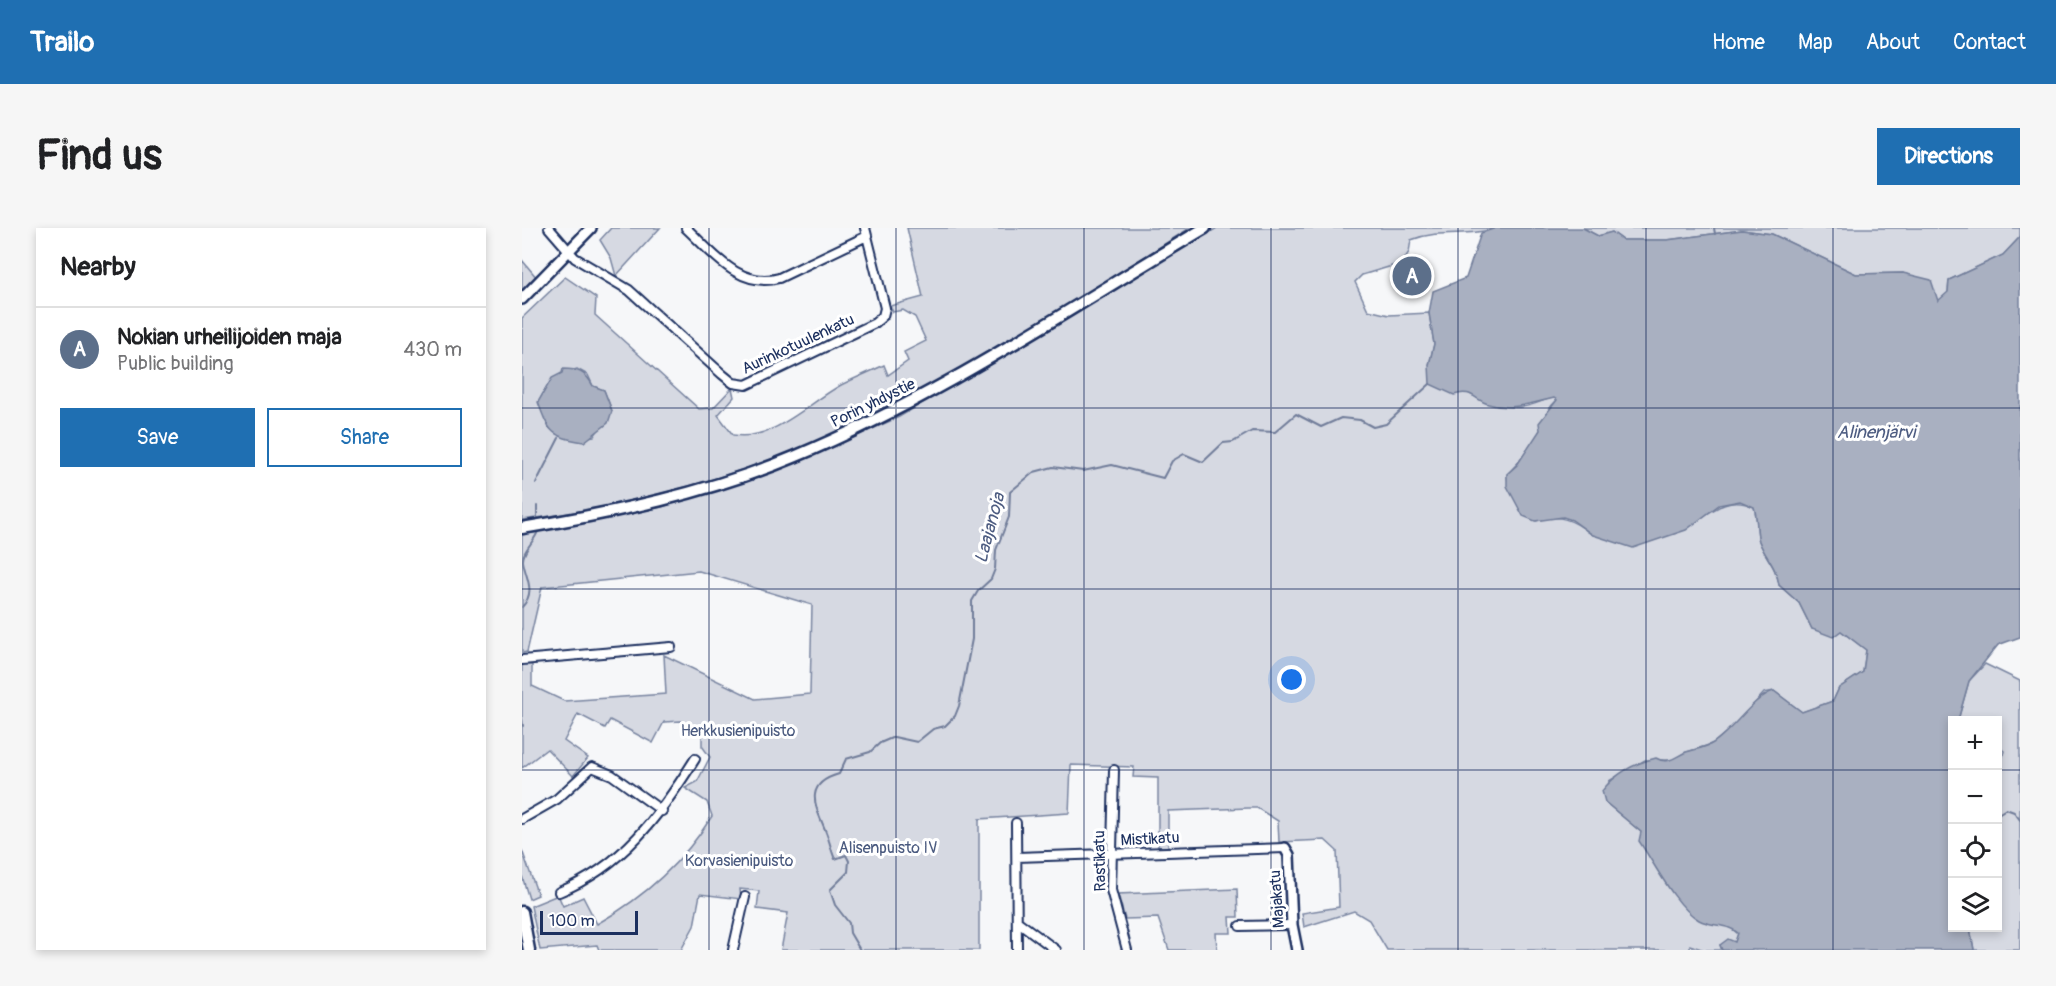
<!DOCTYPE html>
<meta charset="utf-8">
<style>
body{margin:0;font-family:Pangolin,sans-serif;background:#f6f6f6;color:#202124}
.controls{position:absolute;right:18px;bottom:18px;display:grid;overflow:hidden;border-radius:0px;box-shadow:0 3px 9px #0003}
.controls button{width:54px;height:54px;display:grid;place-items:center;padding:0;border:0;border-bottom:2px solid #e0e0e0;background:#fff;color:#202124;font:30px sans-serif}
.scale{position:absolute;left:18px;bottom:15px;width:98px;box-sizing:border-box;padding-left:6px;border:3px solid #1b2f5e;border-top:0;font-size:16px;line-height:21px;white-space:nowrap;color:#1b2f5e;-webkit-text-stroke:4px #fff;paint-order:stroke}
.you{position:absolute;left:770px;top:452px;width:21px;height:21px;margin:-15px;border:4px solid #fff;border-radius:50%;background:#1a73e8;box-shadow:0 0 0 9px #1a73e833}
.badge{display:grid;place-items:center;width:39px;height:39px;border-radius:50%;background:#1f6fb2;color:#fff;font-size:20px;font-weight:700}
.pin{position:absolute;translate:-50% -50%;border:3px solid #fff;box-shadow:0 2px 6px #0006}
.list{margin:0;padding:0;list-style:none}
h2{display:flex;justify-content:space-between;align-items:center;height:78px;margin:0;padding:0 24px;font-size:26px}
h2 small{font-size:20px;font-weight:400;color:#757577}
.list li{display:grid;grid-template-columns:39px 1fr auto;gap:18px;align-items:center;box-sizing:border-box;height:84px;padding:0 24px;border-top:2px solid #e0e0e0}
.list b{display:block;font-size:22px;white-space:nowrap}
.list p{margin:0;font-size:20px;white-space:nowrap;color:#757577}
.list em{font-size:20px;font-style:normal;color:#757577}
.actions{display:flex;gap:12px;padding:18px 24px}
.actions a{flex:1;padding:14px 0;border:2px solid #1f6fb2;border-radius:0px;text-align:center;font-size:21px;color:#1f6fb2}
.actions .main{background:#1f6fb2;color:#fff}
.icon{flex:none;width:33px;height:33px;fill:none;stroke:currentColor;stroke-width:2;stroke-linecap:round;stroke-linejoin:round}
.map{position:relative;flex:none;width:1498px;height:722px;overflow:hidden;border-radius:0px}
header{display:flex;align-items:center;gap:36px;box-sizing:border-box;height:84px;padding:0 30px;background:#1f6fb2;color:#fff}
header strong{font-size:28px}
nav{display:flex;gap:33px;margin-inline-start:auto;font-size:21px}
.intro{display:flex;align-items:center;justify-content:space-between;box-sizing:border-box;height:144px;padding:0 36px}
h1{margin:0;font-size:42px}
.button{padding:15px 27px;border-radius:0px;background:#1f6fb2;color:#fff;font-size:21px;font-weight:700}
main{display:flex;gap:36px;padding:0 36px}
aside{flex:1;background:#fff;border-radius:0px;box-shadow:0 3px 9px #0003}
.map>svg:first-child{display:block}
.green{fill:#d6d9e2;stroke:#7884a0;stroke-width:1.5;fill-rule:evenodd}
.water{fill:#a9b0c1;stroke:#707c99;stroke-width:1.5}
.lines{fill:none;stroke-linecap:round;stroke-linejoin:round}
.stream{stroke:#707c99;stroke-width:2}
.minor-casing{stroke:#1b2f5e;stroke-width:12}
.tertiary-casing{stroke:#1b2f5e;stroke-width:14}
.secondary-casing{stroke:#1b2f5e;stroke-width:15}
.minor{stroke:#fff;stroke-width:8}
.tertiary{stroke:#fff;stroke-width:9}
.secondary{stroke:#fff;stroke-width:10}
.grid{fill:none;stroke:#1b2f5e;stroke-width:1.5;stroke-opacity:0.55}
.labels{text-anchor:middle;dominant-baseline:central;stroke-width:6;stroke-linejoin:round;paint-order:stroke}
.street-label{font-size:16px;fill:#1b2f5e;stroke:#fff}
.park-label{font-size:16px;fill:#4a5a7f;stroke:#fff}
.water-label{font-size:18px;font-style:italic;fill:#4d5c81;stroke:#fff}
</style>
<header>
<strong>Trailo</strong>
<nav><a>Home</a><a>Map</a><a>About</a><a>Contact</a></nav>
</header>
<div class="intro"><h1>Find us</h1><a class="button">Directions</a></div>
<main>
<aside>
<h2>Nearby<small></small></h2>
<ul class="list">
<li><span class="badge" style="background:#5c6f8a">A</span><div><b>Nokian urheilijoiden maja</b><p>Public building</p></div><em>430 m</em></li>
</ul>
<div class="actions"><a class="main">Save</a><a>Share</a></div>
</aside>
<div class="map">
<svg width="1498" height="722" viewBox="0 0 1498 722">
<rect width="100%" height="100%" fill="#f6f7f9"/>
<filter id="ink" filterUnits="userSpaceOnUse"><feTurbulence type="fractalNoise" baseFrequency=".0167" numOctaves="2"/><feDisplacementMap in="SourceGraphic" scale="12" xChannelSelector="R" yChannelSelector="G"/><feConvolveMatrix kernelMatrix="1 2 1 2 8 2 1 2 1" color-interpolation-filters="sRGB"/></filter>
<g filter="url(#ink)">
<path class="green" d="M89,0H138L94,48L89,30L78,12Z
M385,0H668C547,76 426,159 294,214C200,253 100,279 0,292V90L43,49L74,70L73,87L177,181L191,180L210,160L212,169L196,187L211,207C251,214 286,175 319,157C333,150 348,144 362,137L366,147L386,133L382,124L404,113L393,89L381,82L371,84L368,78L401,69ZM55,141L66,147L71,158L82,162L90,183L72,208L65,209L27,200L17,174C24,156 36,146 55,141Z
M695,0H974C944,10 921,0 889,12L887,24L880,35L840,47L833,54L846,82L867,87L907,85L912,116L907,137C934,158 963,182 1000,179C1010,178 1022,172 1032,169L1035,172C1025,181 1024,187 1019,200C1013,215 997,235 985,246C985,266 1001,278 1014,293C1032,287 1045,289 1061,300C1064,302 1068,306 1072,307C1083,310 1130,310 1141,308C1177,302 1195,262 1232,279C1236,291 1234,303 1237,313C1244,331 1254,337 1257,357L1277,375L1290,401L1319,403L1344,422L1341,444L1317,460L1311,473L1280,484L1252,463L1242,465L1214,496L1190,516L1162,525L1151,532H1123L1087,553L1083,574L1119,604L1180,693L1207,698L1216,706L1213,714L1198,717L1200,722H1182L1168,717V722H865L847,692L832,683L782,699L780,685L817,679L815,623L803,612L757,614L756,593L735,580H727L646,583V619H636V550L611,549L612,539L549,537L547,585L457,591V722H259L266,685L235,681L237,663L218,661L219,671L178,666L172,698L159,722H77L75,717L18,722L9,678L36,667L41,678L61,669L75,696C121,670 162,633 190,588L185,574L163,560L175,554L188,529L180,518V504L159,493L142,494L131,515L88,492L83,500L56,486L42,513L66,530L51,548L25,521L0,540V436L10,437V458L42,473L144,466L142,427L233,471L288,466L290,377L177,343L20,359L5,424L0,425V307L140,279L281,232L377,189Z
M1061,0H1498V9L1481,27L1427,52L1426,65L1416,74L1381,45L1334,46L1250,6L1220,2L1145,12H1101L1090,4L1076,8Z
M0,32L15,50L0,63Z
M1463,436L1498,453V722H1452L1448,700H1476V545L1482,523L1476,518V493L1436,492L1447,453Z
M0,622L16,667L7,671L0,648Z
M715,661L716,689H708L709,705H694L695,722H647L636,690L603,691L596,666Z"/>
<path class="water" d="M974,0H1061L1076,8L1090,4L1101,12H1145L1220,2L1250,6L1334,46L1381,45L1409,52L1416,73L1426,64L1427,52L1481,27L1498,9V409L1476,417L1447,453L1436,492L1430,493V700H1448L1452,722H1200L1198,717L1206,711L1213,714L1216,705C1204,695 1190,699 1177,692C1154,679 1132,635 1117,613L1119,604L1083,574L1080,563C1093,546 1113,535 1134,530C1146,537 1153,529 1164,524C1173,521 1183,520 1191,515C1211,502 1232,468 1252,463L1280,484L1311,473L1317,460L1341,444L1344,422L1319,403L1311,409L1290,401L1277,375L1257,357C1254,337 1244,331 1237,313C1234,303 1236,292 1232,279L1218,273L1197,277L1164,302L1111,320L1071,307L1050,292L1041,289L1013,293L1001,288L985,258V246L995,237L1018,202L1017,195L1035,172L1032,170C1011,175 988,183 966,176C952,171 949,161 932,167L908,156L907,137L912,116L907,85L911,63L944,50L959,5Z
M41,141C56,141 64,144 71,158L82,162L90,183L86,195L62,214C30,209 27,205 16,174L30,150L40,145Z"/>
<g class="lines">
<path class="stream" d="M1192,0L1193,6
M14,255L37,210
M15,278V291
M0,379C15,363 3,349 1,333C0,323 13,313 16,303
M0,490L1,498
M1476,586L1484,581L1492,584L1498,592
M338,722L328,705L327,695L313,677L308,662L326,644L327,633L324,627L313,631C310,625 309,619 307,613C300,587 274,558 317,546L324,531L348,524L358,515L372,509L395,514L411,501L423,498L433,488L437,478L450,411V373L456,363L469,351L473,341L474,322L487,289L488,264L512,244L531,239L561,243L590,237L641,250L650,233L662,226L681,234L701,215L711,214L730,203L753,204L774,186L799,199L819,190L838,192L851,199L864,196L908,156"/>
<defs>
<path id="minor" d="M27,0L53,30L107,62L200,146L211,155L224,157L353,95L361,88L363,80L343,0
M164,0C191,25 217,61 257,50L345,8
M0,432L149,419
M592,542L589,662L605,722
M0,591L35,571L70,539L90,547L140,583
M494,595L495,722
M495,629L763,620
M37,664C100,639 138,587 173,531
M495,693L534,722
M718,698L770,697
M211,722L223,669"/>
<path id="tertiary" d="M0,71L69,0
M763,620L767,627L770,697L775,722"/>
<path id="secondary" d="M0,300C91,285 186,265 272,229C417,169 548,80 683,0
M0,684L7,722"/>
</defs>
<use href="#minor" class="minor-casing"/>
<use href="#tertiary" class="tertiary-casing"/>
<use href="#secondary" class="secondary-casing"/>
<use href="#minor" class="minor"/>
<use href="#tertiary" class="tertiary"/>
<use href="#secondary" class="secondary"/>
</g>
</g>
<path class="grid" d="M187,0V722M374,0V722M562,0V722M749,0V722M936,0V722M1124,0V722M1311,0V722M0,180H1498M0,361H1498M0,542H1430M1476,542H1498"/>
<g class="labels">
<g class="street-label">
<text transform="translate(276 116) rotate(-25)">Aurinkotuulenkatu</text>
<text transform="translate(351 175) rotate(-26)">Porin yhdystie</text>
<text transform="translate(628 611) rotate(-3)">Mistikatu</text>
<text transform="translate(578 633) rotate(-91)">Rastikatu</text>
<text transform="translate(755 671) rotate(-94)">Majakatu</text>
</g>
<g class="park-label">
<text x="216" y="503">Herkkusienipuisto</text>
<text x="366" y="620">Alisenpuisto IV</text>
<text x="217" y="633">Korvasienipuisto</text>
</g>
<g class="water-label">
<text x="1354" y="204">Alinenjärvi</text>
<text transform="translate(468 300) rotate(-75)">Laajanoja</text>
</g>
</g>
</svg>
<div class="controls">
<button>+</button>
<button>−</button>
<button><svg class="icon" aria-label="locate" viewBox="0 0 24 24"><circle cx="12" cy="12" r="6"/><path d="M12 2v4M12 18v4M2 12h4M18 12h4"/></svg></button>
<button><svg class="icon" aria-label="layers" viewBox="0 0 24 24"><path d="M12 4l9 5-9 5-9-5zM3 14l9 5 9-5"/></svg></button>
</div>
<div class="scale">100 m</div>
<div class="you"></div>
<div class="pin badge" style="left:890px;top:48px;background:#5c6f8a">A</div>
</div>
</main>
